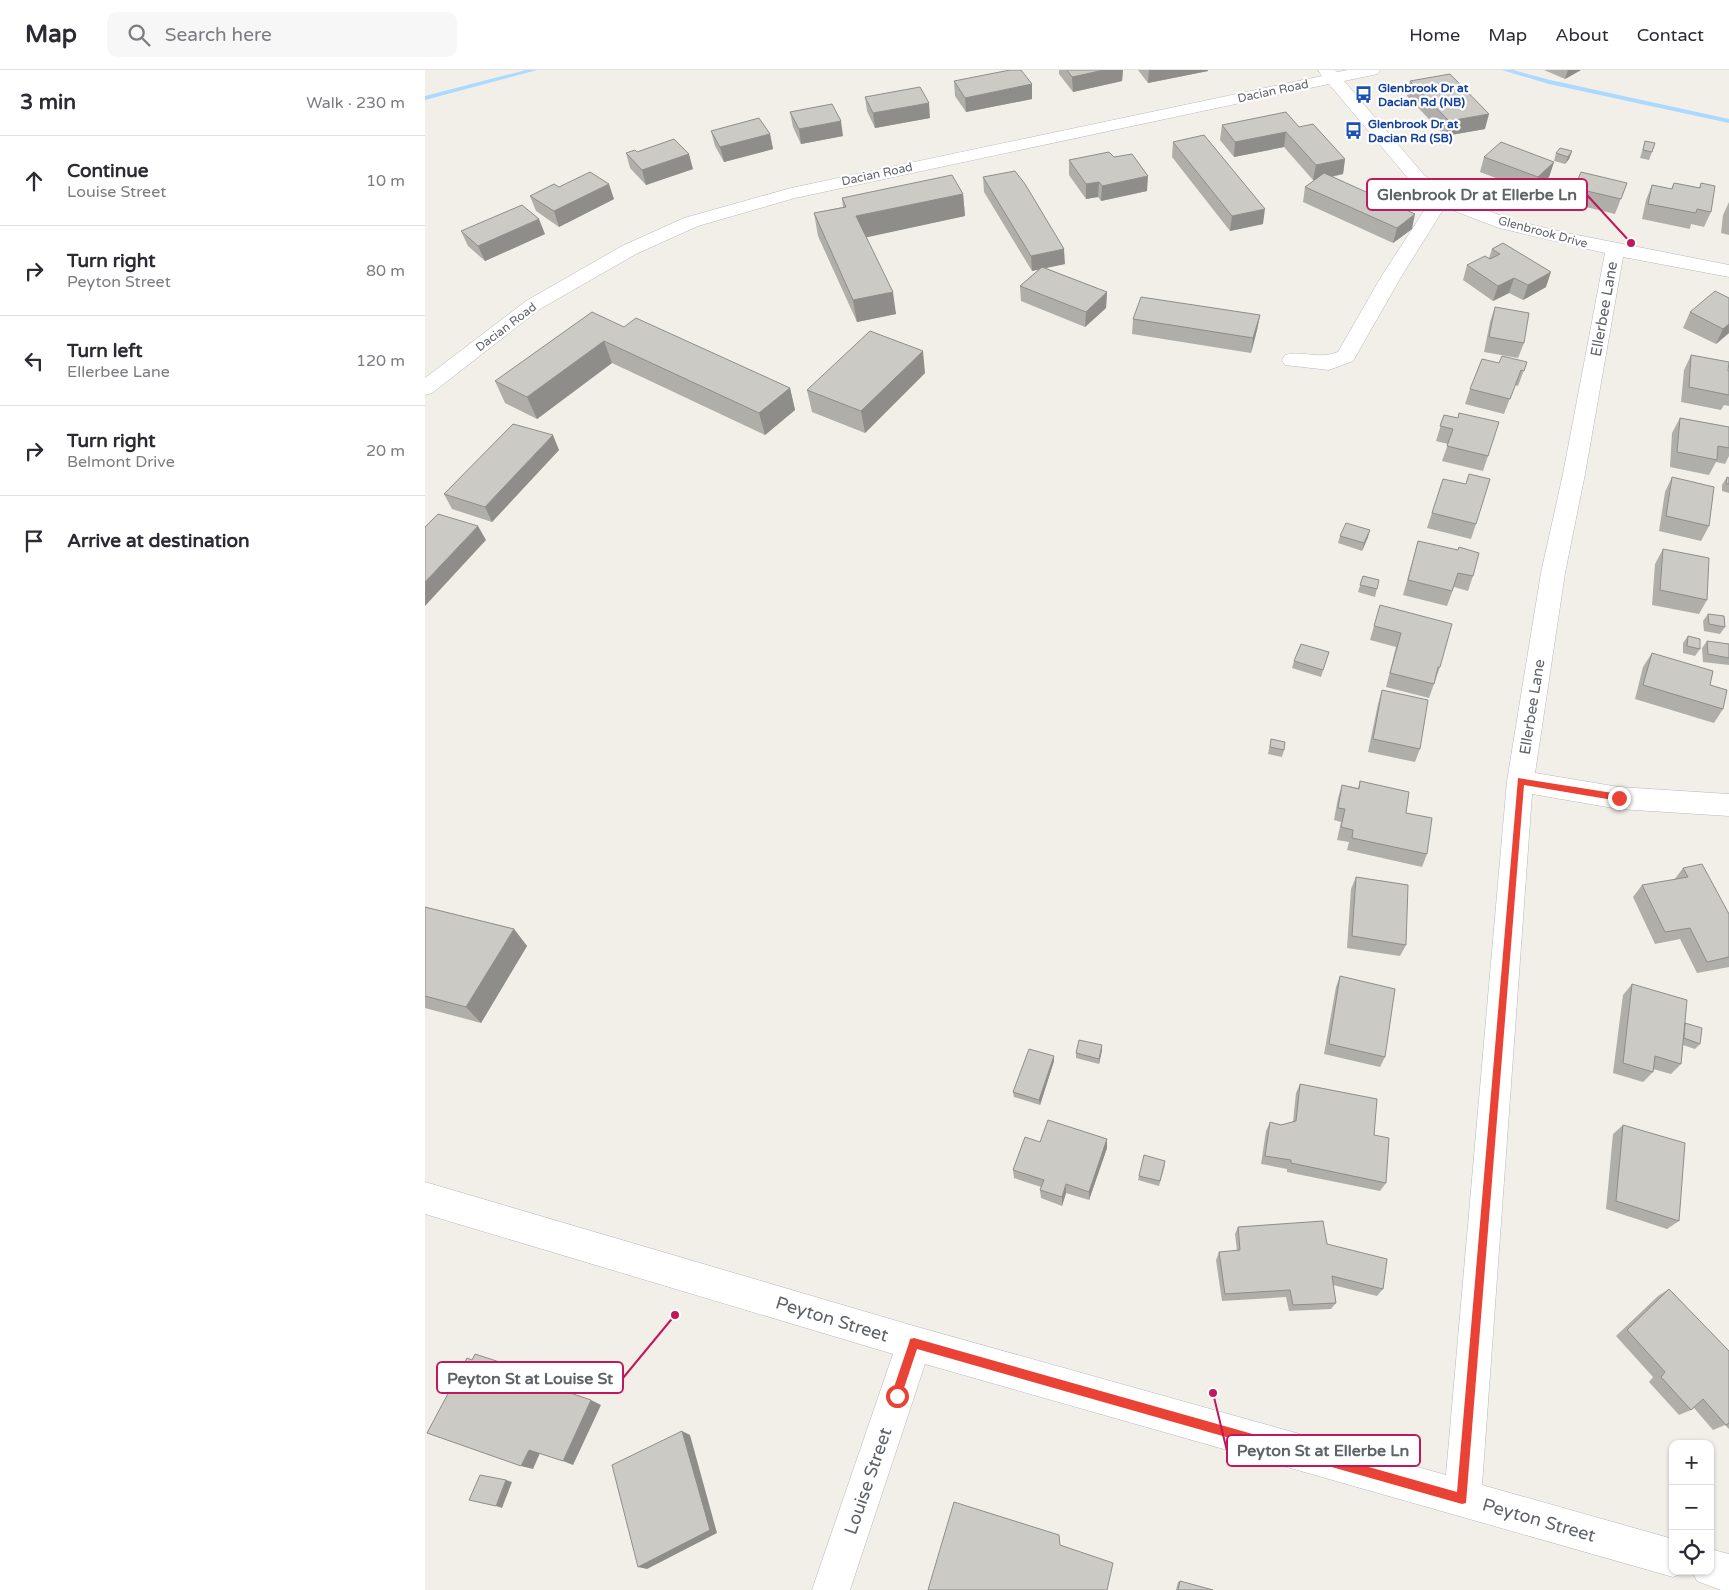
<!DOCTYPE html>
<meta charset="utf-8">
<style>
body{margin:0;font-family:"Varela Round",sans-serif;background:#f7f7f7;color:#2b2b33}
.controls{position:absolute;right:15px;bottom:15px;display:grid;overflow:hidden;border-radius:10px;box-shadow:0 1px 4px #0004}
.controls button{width:45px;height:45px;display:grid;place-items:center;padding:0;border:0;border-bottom:1px solid #e1e1e2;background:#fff;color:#2b2b33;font:25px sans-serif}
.stop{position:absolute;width:15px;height:15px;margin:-11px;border:4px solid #ea4335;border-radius:50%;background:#fff}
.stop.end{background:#ea4335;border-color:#fff;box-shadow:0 1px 5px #0008}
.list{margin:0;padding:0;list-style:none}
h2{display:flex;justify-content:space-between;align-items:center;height:65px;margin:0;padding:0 20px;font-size:21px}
h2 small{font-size:16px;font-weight:400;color:#7c7c81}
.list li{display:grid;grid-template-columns:32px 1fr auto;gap:15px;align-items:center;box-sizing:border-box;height:90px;padding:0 20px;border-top:1px solid #e1e1e2}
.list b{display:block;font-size:19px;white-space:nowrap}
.list p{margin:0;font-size:16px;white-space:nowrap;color:#7c7c81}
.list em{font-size:16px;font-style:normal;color:#7c7c81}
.icon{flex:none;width:28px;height:28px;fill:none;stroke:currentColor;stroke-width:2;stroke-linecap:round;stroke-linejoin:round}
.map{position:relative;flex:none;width:1304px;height:1520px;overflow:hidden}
header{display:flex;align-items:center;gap:30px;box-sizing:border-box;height:70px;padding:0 25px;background:#fff;border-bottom:1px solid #e1e1e2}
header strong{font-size:24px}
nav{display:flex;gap:28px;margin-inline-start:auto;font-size:18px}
.search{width:350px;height:45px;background:#f7f7f7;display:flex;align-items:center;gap:12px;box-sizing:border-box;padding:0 18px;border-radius:10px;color:#7c7c81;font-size:19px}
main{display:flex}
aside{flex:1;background:#fff}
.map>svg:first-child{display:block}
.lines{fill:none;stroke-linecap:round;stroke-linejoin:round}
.stream{fill:#aadaff;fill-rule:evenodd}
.minor-casing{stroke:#b5b8bc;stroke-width:1}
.minor{fill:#fff;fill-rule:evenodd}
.wall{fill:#afaea9}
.shaded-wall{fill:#8f8d8a}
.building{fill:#cccac5;stroke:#8f8d8a}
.route{fill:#ea4335}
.labels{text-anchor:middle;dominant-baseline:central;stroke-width:4.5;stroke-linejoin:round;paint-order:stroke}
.far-transit-label{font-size:12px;font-weight:bold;fill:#164399;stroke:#fff;text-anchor:start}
.far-street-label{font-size:12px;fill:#5f6368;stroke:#fff}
.street-label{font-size:15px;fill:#5f6368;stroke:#fff}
.near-street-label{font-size:18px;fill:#5f6368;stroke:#fff}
.leader{fill:none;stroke:#c2185b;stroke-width:2}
.callout-dot{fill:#c2185b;stroke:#fff;stroke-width:2}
.callout{fill:#fff;stroke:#c2185b;stroke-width:2}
.callout-label{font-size:16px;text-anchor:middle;font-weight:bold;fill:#5f6368}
</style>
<header>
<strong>Map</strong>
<div class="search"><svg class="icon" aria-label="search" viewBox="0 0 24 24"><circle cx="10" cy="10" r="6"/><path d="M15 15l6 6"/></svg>Search here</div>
<nav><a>Home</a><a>Map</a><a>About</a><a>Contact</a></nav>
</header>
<main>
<aside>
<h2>3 min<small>Walk · 230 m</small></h2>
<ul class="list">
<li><svg class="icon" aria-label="ahead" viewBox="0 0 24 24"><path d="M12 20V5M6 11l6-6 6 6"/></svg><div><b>Continue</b><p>Louise Street</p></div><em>10 m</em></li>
<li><svg class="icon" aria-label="right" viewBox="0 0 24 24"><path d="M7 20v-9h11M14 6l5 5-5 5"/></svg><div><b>Turn right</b><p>Peyton Street</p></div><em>80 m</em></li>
<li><svg class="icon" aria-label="left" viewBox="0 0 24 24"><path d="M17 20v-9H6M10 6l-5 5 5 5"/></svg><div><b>Turn left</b><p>Ellerbee Lane</p></div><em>120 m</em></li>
<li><svg class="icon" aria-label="right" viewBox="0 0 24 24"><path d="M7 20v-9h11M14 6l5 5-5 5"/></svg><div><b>Turn right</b><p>Belmont Drive</p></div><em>20 m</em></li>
<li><svg class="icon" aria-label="arrive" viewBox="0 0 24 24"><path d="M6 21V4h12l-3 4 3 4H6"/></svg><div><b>Arrive at destination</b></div></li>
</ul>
</aside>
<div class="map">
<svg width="1304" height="1520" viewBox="0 0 1304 1520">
<rect width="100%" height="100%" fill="#f1efe8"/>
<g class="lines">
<path class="stream" d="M101,0H112L0,30V26Z
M1077,0H1088L1125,10L1304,49V53L1124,14Z"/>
<defs>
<path id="minor" d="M893,0H910L912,2L923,0H955L953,4L919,11L999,105L1041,132L1087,150L1142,163L1304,195V207L1198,187L1160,404L1140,503L1110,703L1194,717L1304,724V746L1194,739L1107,724L1057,1415L1248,1469V1501H1262L1248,1507L500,1294L425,1520H387L468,1284L0,1144V1112L489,1256L1021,1405L1082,711L1116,503L1138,404L1180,183L1074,158L1027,140L1021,135L976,207L928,291L904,300L860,295L857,290L860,285C879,280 892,290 913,282L956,207L1008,127L987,113L904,14L370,128L273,156L211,184L115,239L7,323L0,325V308L101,231L197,176L259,148L366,118L897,6Z
M1285,1479L1304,1484V1520H1296L1272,1511L1267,1501H1285Z"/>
</defs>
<use href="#minor" class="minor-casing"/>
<use href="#minor" class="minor"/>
</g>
<path class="wall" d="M634,0H698L697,11L648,22L634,4Z
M713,0H783V1L723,13Z
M1119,0H1156L1140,9Z
M529,11L607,14V29L541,42L530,26Z
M985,11L1060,59L1020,66L982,26Z
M440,27L505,48L450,58L442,41Z
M365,42L418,66L376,74L368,57Z
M797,55L874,57L920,89L918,104L907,107L987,159L968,173L878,132L880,117L890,110H888L859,77L809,87L795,70Z
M286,61L345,64L348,79L299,92L290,76Z
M1220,71L1227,82L1224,90L1215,88Z
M748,72L838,154L805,161L747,87Z
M1147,81L1144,89L1140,94L1129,91L1131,83Z
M201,83L268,99L221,115L205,98Z
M689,87L722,121L676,131L673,127L661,129L644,105V90Z
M1059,87L1129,92L1124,107L1108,122L1055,102Z
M558,107L640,194L620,198L682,222L681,238L660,257L596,231L595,216L614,199L607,201L559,122Z
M1202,113L1190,144L1144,133L1149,118Z
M1249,113L1274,118L1276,113L1286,142L1279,157L1266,154L1265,159L1217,149L1221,130L1227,115L1246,119Z
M134,117L189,129L134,157L111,141L105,126Z
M538,124L540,146L441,167L471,244L432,252L393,166L389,143L418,137L417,128Z
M1304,132V165L1296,163L1298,145Z
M36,161L120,164L60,191L43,176Z
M1078,173L1121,217L1098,230L1084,223L1068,231L1038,210L1042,195L1064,188L1067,179Z
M1304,228V263L1291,274L1258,258L1265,242Z
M1070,237L1099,273L1093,288L1059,282L1065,252Z
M835,245L832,260L826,283L707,264L708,249Z
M199,257L365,318L370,340L340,365L187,293L112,349L80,333L70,311Z
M1266,285L1304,301V336L1299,335L1296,340L1256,332L1259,300Z
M1102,292L1093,316L1090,315L1079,344L1040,334L1045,319L1074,293Z
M500,303L440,363L387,342L382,320Z
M1019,345L1063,386L1058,401L1017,391L1023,374L1011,371Z
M1255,348L1304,357V386L1300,394L1291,392L1284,405L1245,397L1247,363Z
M134,380L67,452L27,439L19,424Z
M1247,407L1284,456L1276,471L1234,461L1240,422Z
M1302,407L1304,408V423L1297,421V415Z
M1018,409L1041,414L1051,454L1046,469L1002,458Z
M915,466L943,467L937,481L913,473Z
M993,471L1048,506L1043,521L1029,517L1022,536L978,525Z
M1238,479L1282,530L1274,544L1227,535L1230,494Z
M938,506L954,510L950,527L933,522Z
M955,535L1015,597L1004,628L961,617L971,577L945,570Z
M1283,544L1300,557L1295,564L1279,561L1278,551Z
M1263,566L1275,579L1270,586L1258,583V573Z
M1282,571L1304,574V595L1278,592L1277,578Z
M904,582L896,607L867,598L869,591Z
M1227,583L1285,615L1298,639L1289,653L1210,629L1218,597Z
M957,620L995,679L990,692L943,682L953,634Z
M846,669L859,680L857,687L843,684Z
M935,711L981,743L1002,784L997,797L922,780L924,772L912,770L916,752L909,750L913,728L917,715L933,718Z
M1258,798L1304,844V897L1272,903L1255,869L1230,874L1208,827L1217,815L1249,810Z
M931,807L981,875L975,886L922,878L926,819Z
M0,837L89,859L102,876L56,953L0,938Z
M915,906L960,987L955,997L899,984L911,917Z
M1207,914L1260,953L1275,974L1270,979L1258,975L1256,994L1246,1004L1228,999V1002L1218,1012L1188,1003L1198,925Z
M677,980L674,994L651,988V983Z
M629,986V991L615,1035L589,1027L588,1022Z
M875,1014L949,1065L961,1113L955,1121L862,1102V1099L836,1094L841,1061L845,1052L856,1055L868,1052L871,1023Z
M1198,1055L1254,1151L1242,1159L1181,1139L1188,1064Z
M682,1069V1078L664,1130L641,1123L637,1136L616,1128L615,1120L616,1117L589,1108L588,1100L615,1072Z
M740,1095L734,1116L713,1110L714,1106Z
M813,1157L902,1174L958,1219L952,1226L908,1215L911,1233L906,1239L864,1241L861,1227L797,1231L791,1190L794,1182L812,1181L810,1164Z
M1244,1219L1304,1281V1359L1300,1355L1288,1360L1269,1338L1266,1340L1254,1345L1224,1312L1228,1307L1191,1266L1233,1226Z
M755,1511L788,1520H751L753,1512Z"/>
<path class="shaded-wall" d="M679,0H698L697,11L648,22L647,7Z
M724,0H783V1L723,13Z
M1143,0H1156L1140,9Z
M607,14V29L541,42L540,28Z
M504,33L505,48L450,58L448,43Z
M1064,44L1060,59L1020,66L1024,51Z
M416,51L418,66L376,74L374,59Z
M861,62L859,77L809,87L810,72Z
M345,64L348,79L299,92L295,77Z
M1147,81L1144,89L1140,94L1143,87Z
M264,84L268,99L221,115L217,100Z
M920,89L918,104L888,110L891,95Z
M1129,92L1124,107L1108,122L1113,107Z
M723,106L722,121L676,131L677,116Z
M674,112L673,127L661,129V114Z
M184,114L189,129L134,157L129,141Z
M538,124L540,146L434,169L431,146Z
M840,139L838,154L805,161L807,146Z
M990,144L987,159L968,173L972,158Z
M114,149L120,164L60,191L53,176Z
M639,179L640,194L607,201L606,186Z
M1126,202L1121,217L1098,230L1103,215Z
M1089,208L1084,223L1068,231L1073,216Z
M468,222L471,244L432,252L428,230Z
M682,222L681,238L660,257L661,242Z
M835,245L832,260L826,283L828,268Z
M1304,254V263L1291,274L1298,259Z
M179,271L187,293L112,349L102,327Z
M498,281L500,303L440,363L436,341Z
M365,318L370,340L340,365L334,343Z
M128,365L134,380L67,452L60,437Z
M53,456L61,470L0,536V512Z
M945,460L943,467L937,481L939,473Z
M89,859L102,876L56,953L41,937Z
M677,975V980L674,994V989Z
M629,986V991L615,1035L614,1030Z
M682,1069V1078L664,1130V1122Z
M641,1114V1123L637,1136V1127Z
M90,1297L101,1302L97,1309L86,1303Z
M166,1330L176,1335L148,1395L138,1391Z
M257,1361L265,1365L292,1463L222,1499L213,1497Z
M104,1380L115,1383L108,1399L96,1396Z
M81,1410L87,1412L77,1438L71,1436Z"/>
<path class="building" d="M585,0H596L607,14L540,28L529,11Z
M642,0H679L647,7Z
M1025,4L1064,44L1024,51L985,11Z
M495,17L504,33L448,43L440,27Z
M407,34L416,51L374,59L365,42Z
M861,42L874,57L888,54L920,89L891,95L861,62L810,72L797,55Z
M334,48L345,64L295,77L286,61Z
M779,65L840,139L807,146L748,72Z
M249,69L264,84L217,100L201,83L210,80L212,82Z
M1220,71L1230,73L1227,82L1218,80Z
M1076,72L1129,92L1113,107L1059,87Z
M1135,78L1147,81L1143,87L1131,83Z
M684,82L689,87L707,84L723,106L677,116L674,112L661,114L644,90Z
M590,101L600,114L639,179L606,186L558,107Z
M165,102L184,114L129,141L105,126L129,114L134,117Z
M1156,102L1202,113L1196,129L1149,118Z
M899,103L990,144L972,158L880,117Z
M527,105L538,124L431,146L468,222L428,230L389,143L421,137L417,128Z
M1249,113L1275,118L1276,113L1290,116L1286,142L1272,139L1271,143L1223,134L1227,115L1247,119Z
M97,135L114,149L53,176L36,161Z
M1078,173L1126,202L1103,215L1089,208L1073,216L1042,195L1060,186L1065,189L1075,184L1067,179Z
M617,197L682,222L661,242L595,216Z
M1290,221L1304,228V254L1298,259L1265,242Z
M716,227L835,245L828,268L708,249Z
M1070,237L1104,243L1099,273L1064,267Z
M167,242L199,257L211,248L365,318L334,343L179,271L102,327L70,311Z
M445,261L498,281L436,341L382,320Z
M1266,285L1304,292L1303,301H1304V325L1264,317Z
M1077,286L1102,292L1099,301L1096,300L1085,329L1045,319L1057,289L1074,293Z
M1034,343L1074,352L1063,386L1022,376L1028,359L1015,356L1019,345L1033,348Z
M1255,348L1304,357V378L1293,376L1292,390L1252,382Z
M88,354L128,365L60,437L19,424Z
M1044,404L1065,409L1051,454L1007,443L1018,409L1041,414Z
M1247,407L1289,417L1284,456L1241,446Z
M1302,407L1304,408V414H1301Z
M13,444L53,456L0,512V457Z
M921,453L945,460L939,473L915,466Z
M993,471L1033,480L1034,477L1054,483L1048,506L1033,503L1027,521L983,510Z
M1238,479L1284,488L1282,530L1235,520Z
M938,506L954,510L952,519L935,515Z
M955,535L1027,554L1015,597H1013L1009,614L965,603L976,563L949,556Z
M1283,544L1299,546L1300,557L1284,554Z
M1263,566L1275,569V579L1262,576Z
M1282,571L1304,574V588L1283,584Z
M876,574L904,582L898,600L869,591Z
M1227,583L1288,601L1285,615L1302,620L1298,639L1218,615Z
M957,620L1003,630L995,679L948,669Z
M846,669L860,672L859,680L845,677Z
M935,711L984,722L981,743L1007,748L1002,784L927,768L928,760L916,757L920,739L913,738L917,715L934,719Z
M1277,794L1304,844V887L1282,892L1265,858L1240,862L1217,815L1263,807L1258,798Z
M931,807L983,815L981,875L927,866Z
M0,837L89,859L41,937L0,926Z
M915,906L970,919L960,987L904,974Z
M1207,914L1262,930L1256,994L1230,986L1228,1002L1198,993Z
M1260,953L1277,958L1275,974L1259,968Z
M654,970L677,975L674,989L651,983Z
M604,979L629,986L614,1030L588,1022Z
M875,1014L952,1029L949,1065L964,1068L961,1113L866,1093V1090L840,1086L845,1052L856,1055L871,1051Z
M623,1050L682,1069L664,1122L641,1114L637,1127L615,1120L619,1110L588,1100L600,1067L615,1072Z
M1198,1055L1260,1073L1254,1151L1191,1131Z
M719,1085L740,1091L735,1111L714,1106Z
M898,1151L902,1174L962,1189L958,1219L907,1206L911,1233L868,1235L865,1220L800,1224L794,1182L815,1180L813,1157Z
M1244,1219L1304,1281V1353L1301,1355L1278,1329L1266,1340L1236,1307L1240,1302L1202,1260Z
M50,1284L90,1297L86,1303L166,1330L138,1391L104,1380L96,1396L2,1363L42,1288L47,1290Z
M257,1361L285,1460L213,1497L187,1395Z
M55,1405L81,1410L71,1436L44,1430Z
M529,1432L634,1465L635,1475L688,1493L682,1520H503Z
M755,1511L788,1520H753Z"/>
<path class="route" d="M1093,708L1194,724L1198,728L1194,731L1099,715L1041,1433L1037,1434L492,1279L475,1330L472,1331L468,1330L466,1326L484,1273L485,1269L489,1268L1032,1422Z"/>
<defs>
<symbol id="bus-bare" viewBox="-9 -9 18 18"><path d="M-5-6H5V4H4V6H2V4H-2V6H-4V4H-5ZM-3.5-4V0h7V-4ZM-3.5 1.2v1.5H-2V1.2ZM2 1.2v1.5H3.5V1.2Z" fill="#1a4fb4" stroke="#fff" stroke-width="2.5" paint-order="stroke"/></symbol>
</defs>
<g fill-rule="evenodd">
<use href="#bus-bare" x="926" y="12" width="25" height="25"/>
<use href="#bus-bare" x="916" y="48" width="25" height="25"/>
</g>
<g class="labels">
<g class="far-transit-label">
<text x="953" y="18">Glenbrook Dr at<tspan x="953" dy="14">Dacian Rd (NB)</tspan></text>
<text x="943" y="54">Glenbrook Dr at<tspan x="943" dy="14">Dacian Rd (SB)</tspan></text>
</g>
<g class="far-street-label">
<text transform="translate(848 21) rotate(-12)">Dacian Road</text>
<text transform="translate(452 104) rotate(-12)">Dacian Road</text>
<text transform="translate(1118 162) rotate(15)">Glenbrook Drive</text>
<text transform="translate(81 257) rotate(-37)">Dacian Road</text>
</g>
<g class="street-label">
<text transform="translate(1179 239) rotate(-80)">Ellerbee Lane</text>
<text transform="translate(1107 637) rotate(-81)">Ellerbee Lane</text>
</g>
<g class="near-street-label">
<text transform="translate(407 1249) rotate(17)">Peyton Street</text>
<text transform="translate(443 1411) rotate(-71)">Louise Street</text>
<text transform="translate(1114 1450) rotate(16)">Peyton Street</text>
</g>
</g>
<path class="leader" d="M1206 173L1162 125M250 1245L198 1308M788 1323L802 1381"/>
<g class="callout-dot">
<circle cx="1206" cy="173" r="5"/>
<circle cx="250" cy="1245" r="5"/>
<circle cx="788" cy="1323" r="5"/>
</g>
<g class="callout">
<rect x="942" y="109" width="220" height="31" rx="5"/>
<rect x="12" y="1292" width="186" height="31" rx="5"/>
<rect x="802" y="1365" width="193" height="31" rx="5"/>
</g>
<g class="callout-label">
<text x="1052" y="130">Glenbrook Dr at Ellerbe Ln</text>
<text x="105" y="1314">Peyton St at Louise St</text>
<text x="898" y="1386">Peyton St at Ellerbe Ln</text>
</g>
</svg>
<div class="controls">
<button>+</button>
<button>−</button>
<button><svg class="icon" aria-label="locate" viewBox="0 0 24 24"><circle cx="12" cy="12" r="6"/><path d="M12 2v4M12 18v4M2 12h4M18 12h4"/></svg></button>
</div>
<div class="stop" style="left:472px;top:1326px"></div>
<div class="stop end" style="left:1194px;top:728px"></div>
</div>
</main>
